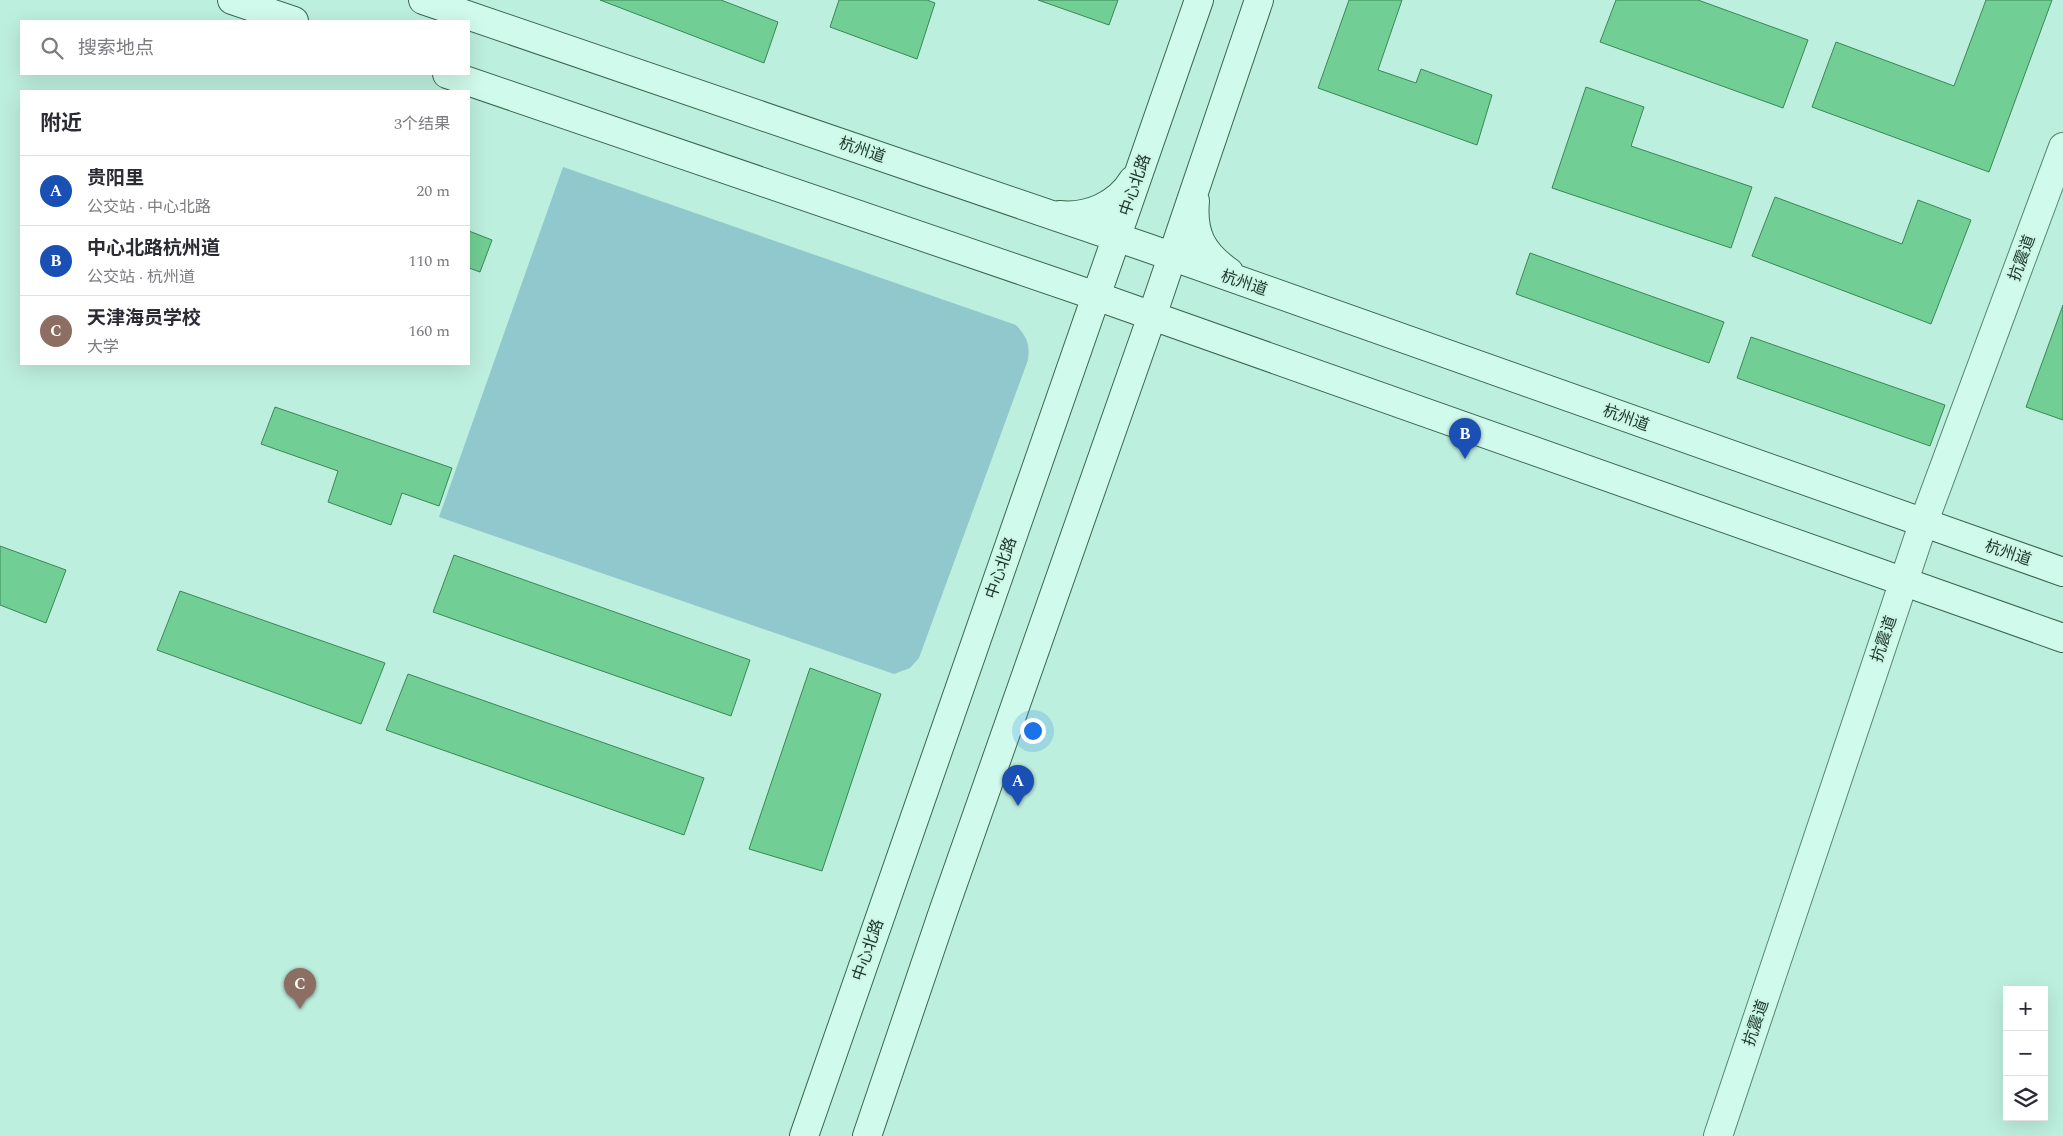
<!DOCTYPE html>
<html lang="zh">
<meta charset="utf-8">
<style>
body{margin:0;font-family:Spectral,"Noto Sans SC",serif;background:#f2f2f3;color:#2b2b33}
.controls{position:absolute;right:15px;bottom:15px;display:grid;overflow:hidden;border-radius:0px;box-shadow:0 5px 20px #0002}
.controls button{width:45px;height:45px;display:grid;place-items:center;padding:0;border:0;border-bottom:1px solid #e1e1e2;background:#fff;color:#2b2b33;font:25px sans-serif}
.you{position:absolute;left:1032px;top:730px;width:18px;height:18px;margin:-12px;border:4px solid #fff;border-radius:50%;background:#1a73e8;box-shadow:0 0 0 8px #1a73e833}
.badge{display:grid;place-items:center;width:32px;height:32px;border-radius:50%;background:#2a9724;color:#fff;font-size:16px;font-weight:700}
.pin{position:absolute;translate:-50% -41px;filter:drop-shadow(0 1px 2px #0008)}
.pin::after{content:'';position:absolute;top:26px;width:18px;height:15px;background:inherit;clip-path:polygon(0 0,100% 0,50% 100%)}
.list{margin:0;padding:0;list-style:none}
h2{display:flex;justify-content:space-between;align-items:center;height:65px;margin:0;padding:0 20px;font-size:21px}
h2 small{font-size:16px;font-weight:400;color:#7c7c81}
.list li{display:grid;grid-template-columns:32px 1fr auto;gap:15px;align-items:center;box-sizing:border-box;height:70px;padding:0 20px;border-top:1px solid #e1e1e2}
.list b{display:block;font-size:19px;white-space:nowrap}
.list p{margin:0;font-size:16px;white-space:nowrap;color:#7c7c81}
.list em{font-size:16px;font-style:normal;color:#7c7c81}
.icon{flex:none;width:28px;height:28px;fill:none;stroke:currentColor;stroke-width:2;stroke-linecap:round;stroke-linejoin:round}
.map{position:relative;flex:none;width:2063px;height:1136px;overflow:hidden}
.search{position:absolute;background:#fff;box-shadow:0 5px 20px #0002;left:20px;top:20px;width:450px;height:55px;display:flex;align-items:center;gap:12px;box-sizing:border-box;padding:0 18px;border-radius:0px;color:#7c7c81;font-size:19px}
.panel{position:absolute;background:#fff;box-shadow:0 5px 20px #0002;left:20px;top:90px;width:450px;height:275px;border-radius:0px}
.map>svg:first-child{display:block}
.green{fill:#91c8cd}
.building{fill:#71ce94;stroke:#3b8756}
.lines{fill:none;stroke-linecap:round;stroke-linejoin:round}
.tertiary-casing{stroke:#56876e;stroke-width:30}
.secondary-casing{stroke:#39684f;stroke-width:30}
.tertiary{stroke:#d0faeb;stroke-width:28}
.secondary{stroke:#d0faeb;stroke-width:28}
.labels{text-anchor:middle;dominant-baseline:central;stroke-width:4;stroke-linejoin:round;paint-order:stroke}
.street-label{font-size:16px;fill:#1b3527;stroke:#ccf6e8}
</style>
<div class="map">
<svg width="2063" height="1136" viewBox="0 0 2063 1136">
<rect width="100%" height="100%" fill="#bdefde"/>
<path class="green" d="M563,167L1016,325C1027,337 1030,344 1028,360L919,658L910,668L894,674L439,517Z"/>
<path class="building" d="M600,0H721L778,22L764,63Z
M839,0H927L935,3L917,59L830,27Z
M1038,0H1118L1109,25Z
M1349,0H1402L1378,70L1416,83L1421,69L1492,95L1477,145L1318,88Z
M1616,0H1698L1808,40L1783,108L1600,42Z
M1986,0H2052L1989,172L1812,107L1836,42L1954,86Z
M1586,87L1644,107L1631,146L1752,187L1731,248L1552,188Z
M1775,197L1902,244L1918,200L1971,220L1931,324L1752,256Z
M469,231L492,240L480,272L469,268Z
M1530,253L1724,322L1709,363L1516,294Z
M2063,305V420L2026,407Z
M1751,337L1945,405L1930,446L1737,378Z
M275,407L452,468L439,506L402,493L391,525L328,502L338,471L261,444Z
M0,546L66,570L46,623L0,605Z
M454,555L750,660L731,716L433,612Z
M180,591L385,663L361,724L157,650Z
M810,668L881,694L822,871L749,849Z
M408,674L704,778L684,835L386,730Z"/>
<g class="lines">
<defs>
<path id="tertiary" d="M1718,1136L1923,524L2063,147"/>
<path id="secondary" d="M232,0L294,21
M423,0L1148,248L2063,572
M447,74L1096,296L2063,638
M1195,201C1192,234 1202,253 1229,272
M1059,215C1088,218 1118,205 1133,180
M804,1136L1199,0
M867,1136L943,912L1152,316L1259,0"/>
</defs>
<use href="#tertiary" class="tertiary-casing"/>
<use href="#secondary" class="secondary-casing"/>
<use href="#tertiary" class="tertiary"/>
<use href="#secondary" class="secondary"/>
</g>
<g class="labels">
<g class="street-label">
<text transform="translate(862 150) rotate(19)">杭州道</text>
<text transform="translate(1135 185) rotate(-71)">中心北路</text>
<text transform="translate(2022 258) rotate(-70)">抗震道</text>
<text transform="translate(1244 283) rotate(19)">杭州道</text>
<text transform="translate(1626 418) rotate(20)">杭州道</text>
<text transform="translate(2008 553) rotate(19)">杭州道</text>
<text transform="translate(1001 568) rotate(-71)">中心北路</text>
<text transform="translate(1884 639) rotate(-71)">抗震道</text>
<text transform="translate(868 950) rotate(-71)">中心北路</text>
<text transform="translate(1756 1023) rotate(-71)">抗震道</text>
</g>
</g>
</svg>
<div class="controls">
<button>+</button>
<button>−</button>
<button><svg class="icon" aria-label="layers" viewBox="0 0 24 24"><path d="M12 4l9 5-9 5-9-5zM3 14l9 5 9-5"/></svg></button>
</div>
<div class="you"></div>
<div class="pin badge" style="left:1018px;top:806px;background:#1a4fb4">A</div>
<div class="pin badge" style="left:1465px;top:459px;background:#1a4fb4">B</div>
<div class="pin badge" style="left:300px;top:1009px;background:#8d6e63">C</div>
<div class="search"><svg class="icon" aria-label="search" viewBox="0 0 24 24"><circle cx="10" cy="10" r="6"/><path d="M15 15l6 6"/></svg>搜索地点</div>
<section class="panel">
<h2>附近<small>3个结果</small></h2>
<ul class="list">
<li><span class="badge" style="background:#1a4fb4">A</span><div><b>贵阳里</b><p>公交站 · 中心北路</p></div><em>20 m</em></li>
<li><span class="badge" style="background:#1a4fb4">B</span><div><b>中心北路杭州道</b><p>公交站 · 杭州道</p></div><em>110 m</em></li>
<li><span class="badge" style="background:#8d6e63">C</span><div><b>天津海员学校</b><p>大学</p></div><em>160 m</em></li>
</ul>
</section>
</div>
